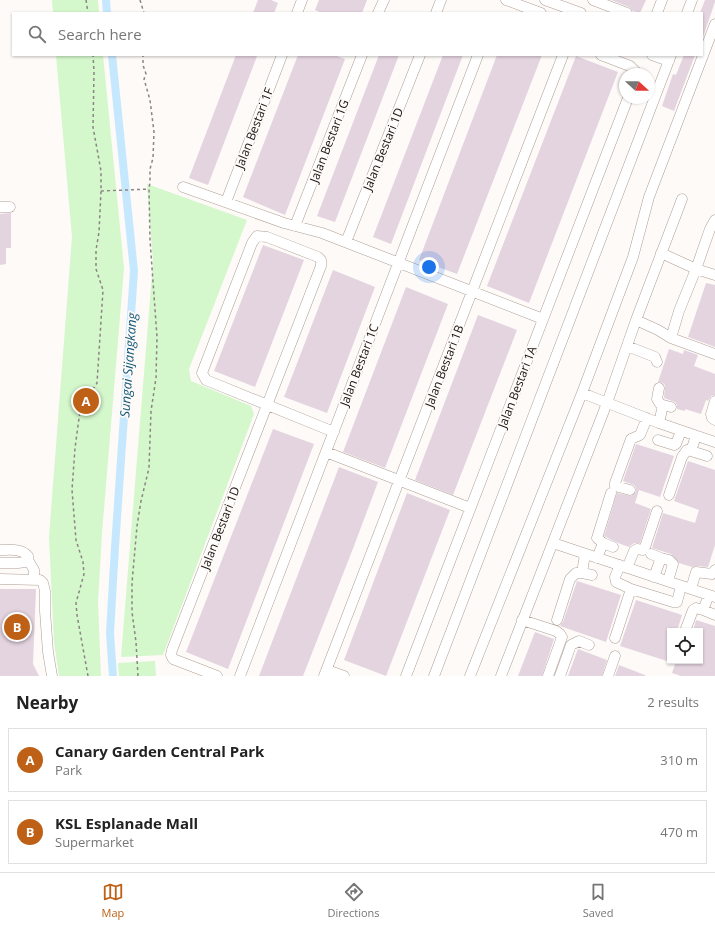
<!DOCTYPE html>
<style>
body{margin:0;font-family:"Open Sans",sans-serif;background:#f2f2f2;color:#222}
.controls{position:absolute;right:12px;bottom:12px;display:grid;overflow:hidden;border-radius:0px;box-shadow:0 1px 3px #0004}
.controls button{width:36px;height:36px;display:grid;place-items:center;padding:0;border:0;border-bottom:1px solid #e0e0e0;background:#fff;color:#222;font:20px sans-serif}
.compass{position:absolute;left:619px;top:68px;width:36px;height:36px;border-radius:50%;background:#fff;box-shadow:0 1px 3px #0004;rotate:111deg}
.you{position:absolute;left:429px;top:267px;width:14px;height:14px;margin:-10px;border:3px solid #fff;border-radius:50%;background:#1a73e8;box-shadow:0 0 0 6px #1a73e833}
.badge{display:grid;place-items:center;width:26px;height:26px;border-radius:50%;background:#be6015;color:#fff;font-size:13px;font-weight:700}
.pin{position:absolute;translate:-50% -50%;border:2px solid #fff;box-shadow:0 1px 4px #0006}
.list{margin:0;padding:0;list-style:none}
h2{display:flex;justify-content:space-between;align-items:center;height:52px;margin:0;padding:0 16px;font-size:17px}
h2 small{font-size:13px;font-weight:400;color:#767676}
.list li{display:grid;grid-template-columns:26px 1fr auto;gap:12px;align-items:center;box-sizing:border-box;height:64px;margin:0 8px 8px;padding:0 8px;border:1px solid #e0e0e0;border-radius:0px}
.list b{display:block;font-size:15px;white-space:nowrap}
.list p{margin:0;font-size:13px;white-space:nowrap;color:#767676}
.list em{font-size:13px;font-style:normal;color:#767676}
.icon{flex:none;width:22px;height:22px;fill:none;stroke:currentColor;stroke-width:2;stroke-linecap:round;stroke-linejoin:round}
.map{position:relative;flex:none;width:715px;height:676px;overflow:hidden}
.search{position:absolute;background:#fff;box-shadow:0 1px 3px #0004;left:12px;right:12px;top:12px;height:44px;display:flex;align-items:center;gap:10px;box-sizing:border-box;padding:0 14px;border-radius:0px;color:#767676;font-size:15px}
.sheet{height:196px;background:#fff}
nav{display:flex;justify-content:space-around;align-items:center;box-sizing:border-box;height:56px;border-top:1px solid #e0e0e0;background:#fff;font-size:11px;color:#767676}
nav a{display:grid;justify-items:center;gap:2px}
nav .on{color:#be6015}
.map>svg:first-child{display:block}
.green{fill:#d4f7cc}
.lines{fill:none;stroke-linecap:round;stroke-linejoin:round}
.canal{stroke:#c6e8fe;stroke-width:8}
.building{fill:#e4d4e0}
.minor-casing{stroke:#ae9e95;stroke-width:11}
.path{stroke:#8a8583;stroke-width:1.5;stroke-dasharray:3 3;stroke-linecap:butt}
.minor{stroke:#fff;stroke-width:10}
.labels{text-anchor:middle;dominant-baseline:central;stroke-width:3.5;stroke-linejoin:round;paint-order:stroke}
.street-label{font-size:12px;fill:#18120f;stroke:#fdfaf8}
.water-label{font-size:13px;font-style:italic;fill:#12587a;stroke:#fdfaf8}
</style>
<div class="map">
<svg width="715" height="676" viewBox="0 0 715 676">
<rect width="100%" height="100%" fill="#fdfaf8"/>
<path class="green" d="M52,0H98L99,13H53Z
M56,55H103L124,268L102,533L98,602L101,676H59L54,642L49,537L72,237Z
M147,184L247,220L189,369L191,381L251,406L254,414L163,655L121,657L153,262Z
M155,661L156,676H119L118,663Z"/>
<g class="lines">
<path class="canal" d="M106,0L107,13
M112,55L134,271L115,547L110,633L113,676"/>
</g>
<path class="building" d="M258,0H271L278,3L274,13H253Z
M319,0H367L362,13H322L315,10Z
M611,0H646L640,13L633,11L629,7Z
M705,0H715V2L702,40V13H700Z
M236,55H254L257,56L208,185L189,178Z
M298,55H334L345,59L285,215L243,197Z
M379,55H399L335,222L317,216Z
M443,55H463L391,244L373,237Z
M497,55H542L457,274L419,260Z
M684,55H695L674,111L662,106L673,74L676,75Z
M576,56L618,72L529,303L487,286Z
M11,213V248H6V264L0,265V214Z
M263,245L304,260L255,387L214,371Z
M333,270L375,287L327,413L284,397Z
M706,283L715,285V347L688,337Z
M406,287L448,304L385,468L343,452Z
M478,315L517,330L453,495L415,480Z
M669,349L683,354L684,350L698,355L694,366L715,374V395L711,396L708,401L706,400L701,414L685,409V411L677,409V405L675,402L664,398L665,385L663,383L658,382Z
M273,429L314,444L228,669L186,652Z
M636,444L674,456L660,497L639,490L635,503L651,509L640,543H634L629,547L618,543L604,536L617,493L631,496L636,492V488L634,485L623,481Z
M688,461L715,470V545L708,567L697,566L692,567L679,563L671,554L652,548L663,513L695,523L699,510L674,501Z
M339,467L378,482L354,546L303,676H259Z
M407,493L450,510L386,676L344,660Z
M577,581L621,595L606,642L560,626L563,622Z
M0,589H36L33,664L39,676H0Z
M636,600L682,615L677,631H670V651L667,661L620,646Z
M696,620L715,626V676H681L672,673L676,661H700V631H693Z
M535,632L554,639L542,676H518Z
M578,649L607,660L602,676H568Z
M619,665L645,675V676H615Z"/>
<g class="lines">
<defs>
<path id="minor" d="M506,0L541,13
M545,0L581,13
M593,0L627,13
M297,13L302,0
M378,13L384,0
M436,13L441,0
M657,13L662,0
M687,13L692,0
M601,55L630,66L636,72V74
M652,55L669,61
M183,187L284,223L322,233L543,319
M226,202L282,55
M0,207H10
M715,220L710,229L696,269L715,275
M295,226L362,55
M346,242L420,55
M636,320L658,330L671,338L679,311L696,269L661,253
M671,338L715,354
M627,346L655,357L657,362
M659,388L657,399L660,404L663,405
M582,393L659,423L715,442
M715,401L711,414L712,418L715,420
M659,423L663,405L671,407
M658,440L674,445L676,444L681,431
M691,451L707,456
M326,452L470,508
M630,490L615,486V483L631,439L640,435L647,418
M669,495L682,457L687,450L691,451L696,436
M553,543L715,597
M603,543L613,547
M0,550C10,550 21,548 28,556V560L25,562L18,563H0
M585,554L582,573L592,575
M651,554L661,558
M597,558L603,543L597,538L611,493
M28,560L34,570V580
M627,568L634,551L637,549L643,550L645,547L657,511
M654,577L661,558L669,560L673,564L668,581
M0,579L40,580L43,583L45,591V611L48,652L52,676
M631,589L673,602H677L681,586
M691,589L696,572L712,574L715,570
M703,610L715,615
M522,620L556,631L560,634L562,637L548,676
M557,620L570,579L576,573H582
M685,631L693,610L696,608L703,610L709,595
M615,638L631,589L616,582L615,577L620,565
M327,670L344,676
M217,676L173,659L171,655L172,650C222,522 272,394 321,266V260L318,257L267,237L257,236L252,243L202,373L206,380L334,432
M240,676L478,55
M324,676L563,55
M406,676L628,98
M434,676L671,55
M470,676L582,393L633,257L649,197L715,24
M501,676L607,403L636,320L682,199
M560,676L571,645L579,641L589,645
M608,676L615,656"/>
</defs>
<use href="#minor" class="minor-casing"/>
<path class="path" d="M86,0L88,13
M140,0L144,13
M101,191L149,189
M88,676L77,615L76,603L84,574L83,562L76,540L72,490L75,448L80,411L89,395L97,383L103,290L96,269V250L99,232L101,191V171L93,127L94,72L93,55
M138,676L136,642L132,612V583L137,526L141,501L149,468L151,411L156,378L157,337L150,240L149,189L150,182V169L153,158L154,132L150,100L144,79L146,74L143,65V55"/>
<use href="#minor" class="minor"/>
</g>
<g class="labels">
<g class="street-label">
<text transform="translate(254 128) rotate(-69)">Jalan Bestari 1F</text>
<text transform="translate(329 141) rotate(-69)">Jalan Bestari 1G</text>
<text transform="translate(383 149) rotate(-68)">Jalan Bestari 1D</text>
<text transform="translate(359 365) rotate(-69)">Jalan Bestari 1C</text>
<text transform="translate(444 366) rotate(-69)">Jalan Bestari 1B</text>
<text transform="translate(517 387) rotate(-69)">Jalan Bestari 1A</text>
<text transform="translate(220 528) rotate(-69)">Jalan Bestari 1D</text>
</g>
<g class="water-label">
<text transform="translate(128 365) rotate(-86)">Sungai Sijangkang</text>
</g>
</g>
</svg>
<div class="controls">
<button><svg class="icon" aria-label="locate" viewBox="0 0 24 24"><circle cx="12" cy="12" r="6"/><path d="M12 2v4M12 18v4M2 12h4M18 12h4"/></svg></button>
</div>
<svg class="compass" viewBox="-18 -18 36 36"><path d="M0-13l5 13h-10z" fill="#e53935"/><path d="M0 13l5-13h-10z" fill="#767676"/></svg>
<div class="you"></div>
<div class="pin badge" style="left:86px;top:401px">A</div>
<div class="pin badge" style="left:17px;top:627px">B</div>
<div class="search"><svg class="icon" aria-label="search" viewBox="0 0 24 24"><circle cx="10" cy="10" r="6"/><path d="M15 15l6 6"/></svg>Search here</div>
</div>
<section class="sheet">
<h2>Nearby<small>2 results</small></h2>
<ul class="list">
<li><span class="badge">A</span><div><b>Canary Garden Central Park</b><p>Park</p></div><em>310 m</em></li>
<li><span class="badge">B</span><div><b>KSL Esplanade Mall</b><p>Supermarket</p></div><em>470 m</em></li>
</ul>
</section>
<nav>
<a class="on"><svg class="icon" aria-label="map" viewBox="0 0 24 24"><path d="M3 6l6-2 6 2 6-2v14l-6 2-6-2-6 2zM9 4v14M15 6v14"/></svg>Map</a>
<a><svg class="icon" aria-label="directions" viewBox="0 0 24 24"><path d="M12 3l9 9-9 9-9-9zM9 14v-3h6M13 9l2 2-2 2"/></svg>Directions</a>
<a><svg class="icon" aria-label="saved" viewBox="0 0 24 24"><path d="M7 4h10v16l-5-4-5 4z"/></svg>Saved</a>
</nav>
